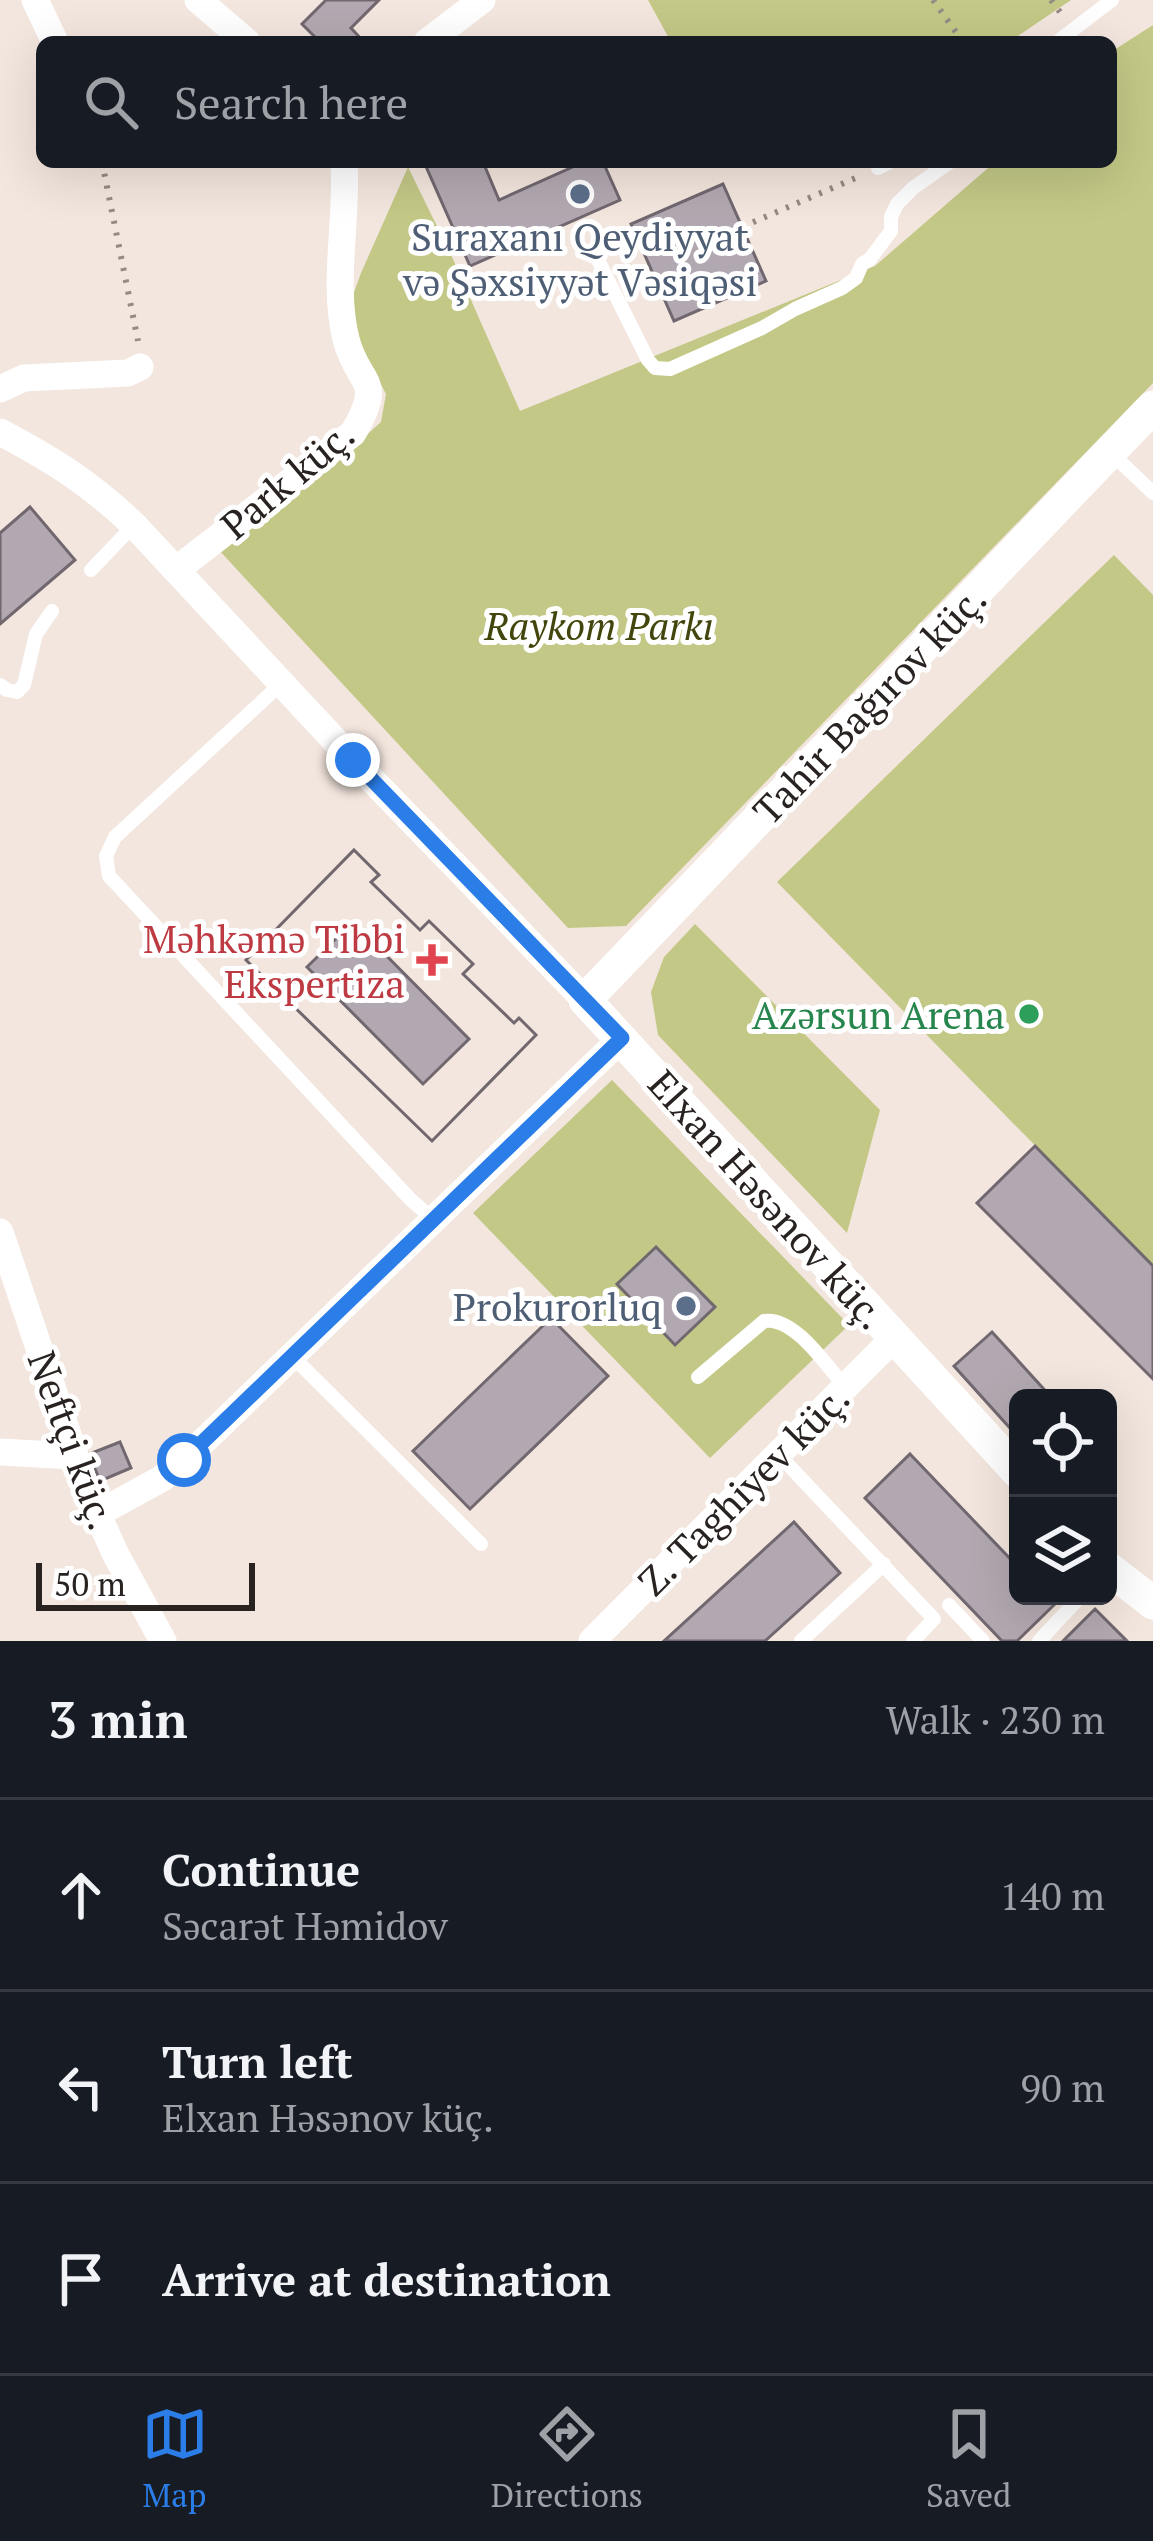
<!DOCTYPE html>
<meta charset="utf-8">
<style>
body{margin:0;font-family:"PT Serif",serif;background:#242831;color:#f1f3f6}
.controls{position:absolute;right:36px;bottom:36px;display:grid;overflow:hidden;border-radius:18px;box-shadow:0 12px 48px #0002}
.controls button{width:108px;height:108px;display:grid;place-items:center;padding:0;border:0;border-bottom:3px solid #363941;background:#171b24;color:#f1f3f6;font:60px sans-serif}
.scale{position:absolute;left:36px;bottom:30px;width:219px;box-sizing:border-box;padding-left:12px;border:6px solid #282321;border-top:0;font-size:33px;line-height:42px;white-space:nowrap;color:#282321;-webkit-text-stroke:9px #fff;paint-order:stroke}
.stop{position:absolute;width:36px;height:36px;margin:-27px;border:9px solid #2b7de8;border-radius:50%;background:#fff}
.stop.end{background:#2b7de8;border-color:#fff;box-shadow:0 3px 12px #0008}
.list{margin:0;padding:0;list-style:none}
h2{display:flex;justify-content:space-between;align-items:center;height:156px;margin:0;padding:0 48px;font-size:51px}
h2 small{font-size:39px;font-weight:400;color:#9ea1a6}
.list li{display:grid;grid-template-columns:78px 1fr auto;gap:36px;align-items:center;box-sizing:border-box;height:192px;padding:0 48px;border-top:3px solid #363941}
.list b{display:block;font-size:45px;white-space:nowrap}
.list p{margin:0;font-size:39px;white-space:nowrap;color:#9ea1a6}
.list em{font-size:39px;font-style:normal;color:#9ea1a6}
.icon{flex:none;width:66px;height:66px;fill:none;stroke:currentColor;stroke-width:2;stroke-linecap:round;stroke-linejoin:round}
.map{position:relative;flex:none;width:1153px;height:1641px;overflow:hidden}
.search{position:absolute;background:#171b24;box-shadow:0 12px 48px #0002;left:36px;right:36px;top:36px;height:132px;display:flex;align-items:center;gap:30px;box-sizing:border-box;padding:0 42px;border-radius:18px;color:#9ea1a6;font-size:45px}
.sheet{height:732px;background:#171b24}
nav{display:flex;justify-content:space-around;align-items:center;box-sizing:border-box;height:168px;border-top:3px solid #363941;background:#171b24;font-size:33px;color:#9ea1a6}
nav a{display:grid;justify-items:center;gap:6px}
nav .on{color:#2b7de8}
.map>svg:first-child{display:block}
.green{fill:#c3c886}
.building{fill:#b2a8b1;stroke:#70676f;stroke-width:3;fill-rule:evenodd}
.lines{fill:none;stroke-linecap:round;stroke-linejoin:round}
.path{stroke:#958b86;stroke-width:6;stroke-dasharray:3 9;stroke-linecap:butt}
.service{stroke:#fff;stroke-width:14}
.minor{stroke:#fff;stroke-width:27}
.tertiary{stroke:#fff;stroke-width:33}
.route{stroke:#2b7de8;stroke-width:15}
.service-dot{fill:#5c6f8a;stroke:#fff;stroke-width:4.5}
.health-dot{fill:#e0444e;stroke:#fff;stroke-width:4.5}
.leisure-dot{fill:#2e9e5b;stroke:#fff;stroke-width:4.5}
.labels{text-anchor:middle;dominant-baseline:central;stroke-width:10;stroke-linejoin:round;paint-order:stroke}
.service-label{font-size:39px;fill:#4e5e75;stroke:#fff}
.street-label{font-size:39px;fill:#282321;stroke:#fff}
.park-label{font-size:39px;font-style:italic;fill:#43460c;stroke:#fff}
.health-label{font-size:39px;fill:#be3a42;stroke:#fff;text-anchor:end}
.leisure-label{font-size:39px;fill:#27864d;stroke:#fff;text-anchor:end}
</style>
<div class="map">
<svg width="1153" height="1641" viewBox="0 0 1153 1641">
<rect width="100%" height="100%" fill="#f3e6de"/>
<path class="green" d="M648,0H1071L1009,42H671Z
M1153,25V383L626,926L568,928L218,549L352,448L381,422L386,394L358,340L352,298L361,273L408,167L452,257L520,411L875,266L995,162H1111V52Z
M1114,555L1153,595V1266L777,882Z
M695,924L880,1110L847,1233L658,1035L651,992L664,957Z
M612,1080L849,1325L710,1458L473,1213Z"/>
<path class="building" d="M326,0H379L351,28L364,42H320L302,24Z
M424,162H483L499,200L584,162H603L620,200L470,266Z
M723,184L766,281L674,321L631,224Z
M30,507L75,560L0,624V533Z
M354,850L379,875L371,882L420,930L429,921L473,964L463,974L514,1023L519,1018L536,1035L432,1141L246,960ZM353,922L469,1039L423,1084L307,967Z
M354,850L379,875L371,882L420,930L429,921L473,964L463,974L514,1023L519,1018L536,1035L432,1141L246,960Z
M1035,1146L1153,1266V1379L977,1203Z
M656,1247L715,1307L675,1345L617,1284Z
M551,1318L608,1376L470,1509L413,1451Z
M992,1332L1052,1398H1018V1437L954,1366Z
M120,1442L131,1468L100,1481L89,1454Z
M910,1454L1018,1567V1596H1046L1054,1605L1017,1641H1002L865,1498Z
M794,1522L840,1573L765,1641H664Z
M1095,1609L1127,1641H1063Z"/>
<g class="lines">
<path class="path" d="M933,0L963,42
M1051,0L1060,12
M102,162L138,341
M742,227L860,176"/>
<path class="service" d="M1057,42L1112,0
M878,168L890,162
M597,258L648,360L655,368L670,369L762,328L795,309L842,288L856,278L862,264L870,259L891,231V217L897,204L913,188L950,162
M1110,452L1153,493
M91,570L134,525
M282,683L115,837L106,856L109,876L411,1200L433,1219
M0,685L7,690L17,692L24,685L36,634L52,611
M293,1357L481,1544
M698,1377L764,1321C794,1316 826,1365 845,1387
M777,1453L934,1619L913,1641
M949,1605L983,1641
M801,1641L884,1564
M1039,1641L1081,1596"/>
<path class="minor" d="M35,0L55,42
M198,0L247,42
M427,42L482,0
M0,389L24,378L128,373L140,367
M0,432C53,460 90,483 134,525L353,760L585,1000
M176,570L353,433C386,377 358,387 346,339C332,282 348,220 344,162
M0,1232L86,1488L115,1553L163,1641
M0,1452L73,1456
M97,1514L161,1479L184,1460L622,1038
M592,1641L894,1338"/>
<path class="tertiary" d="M1018,1472L585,1000L1153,407
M1108,1568L1153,1603"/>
</g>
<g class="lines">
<path class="route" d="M184,1460L622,1038L353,760"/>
</g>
<g class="service-dot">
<circle cx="580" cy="194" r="12"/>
<circle cx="686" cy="1306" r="12"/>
</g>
<path class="health-dot" d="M426 942h12v12h12v12h-12v12h-12v-12h-12v-12h12z"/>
<circle class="leisure-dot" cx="1029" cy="1014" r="12"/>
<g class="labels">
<g class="service-label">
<text x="580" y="236">Suraxanı Qeydiyyat<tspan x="580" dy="45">və Şəxsiyyət Vəsiqəsi</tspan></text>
<text x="662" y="1306" text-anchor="end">Prokurorluq</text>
</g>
<g class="street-label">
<text transform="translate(287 479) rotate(-40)">Park küç.</text>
<text transform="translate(869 704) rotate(-46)">Tahir Bağırov küç.</text>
<text transform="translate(768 1199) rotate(48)">Elxan Həsənov küç.</text>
<text transform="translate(73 1440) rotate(70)">Neftçi küç.</text>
<text transform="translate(743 1489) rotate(-45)">Z. Taghiyev küç.</text>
</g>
<g class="park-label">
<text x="599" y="625">Raykom Parkı</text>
</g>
<g class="health-label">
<text x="405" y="938">Məhkəmə Tibbi<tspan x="405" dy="45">Ekspertiza</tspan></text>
</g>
<g class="leisure-label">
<text x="1005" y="1014">Azərsun Arena</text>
</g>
</g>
</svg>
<div class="controls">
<button><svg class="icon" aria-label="locate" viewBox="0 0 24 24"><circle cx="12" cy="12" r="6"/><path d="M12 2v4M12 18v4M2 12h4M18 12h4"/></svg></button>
<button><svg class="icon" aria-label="layers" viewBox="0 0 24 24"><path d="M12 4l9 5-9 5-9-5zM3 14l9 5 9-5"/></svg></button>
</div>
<div class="scale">50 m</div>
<div class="stop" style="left:184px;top:1460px"></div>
<div class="stop end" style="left:353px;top:760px"></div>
<div class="search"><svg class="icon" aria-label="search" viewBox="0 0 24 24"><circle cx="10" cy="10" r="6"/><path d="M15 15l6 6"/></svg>Search here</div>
</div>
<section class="sheet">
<h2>3 min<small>Walk · 230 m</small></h2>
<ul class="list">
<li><svg class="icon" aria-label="ahead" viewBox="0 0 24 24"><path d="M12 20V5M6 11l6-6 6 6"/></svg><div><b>Continue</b><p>Səcarət Həmidov</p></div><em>140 m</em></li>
<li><svg class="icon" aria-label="left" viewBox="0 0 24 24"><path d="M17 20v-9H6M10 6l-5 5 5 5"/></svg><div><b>Turn left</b><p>Elxan Həsənov küç.</p></div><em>90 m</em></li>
<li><svg class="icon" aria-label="arrive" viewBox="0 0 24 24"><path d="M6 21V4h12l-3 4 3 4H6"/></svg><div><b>Arrive at destination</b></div></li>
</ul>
</section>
<nav>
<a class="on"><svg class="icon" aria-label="map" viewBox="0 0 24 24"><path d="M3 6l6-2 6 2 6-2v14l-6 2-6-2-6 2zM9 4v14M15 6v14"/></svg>Map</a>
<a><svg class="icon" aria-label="directions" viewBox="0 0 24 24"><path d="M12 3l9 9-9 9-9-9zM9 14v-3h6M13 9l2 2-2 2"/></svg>Directions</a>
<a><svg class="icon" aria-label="saved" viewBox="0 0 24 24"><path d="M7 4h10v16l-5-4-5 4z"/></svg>Saved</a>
</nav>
